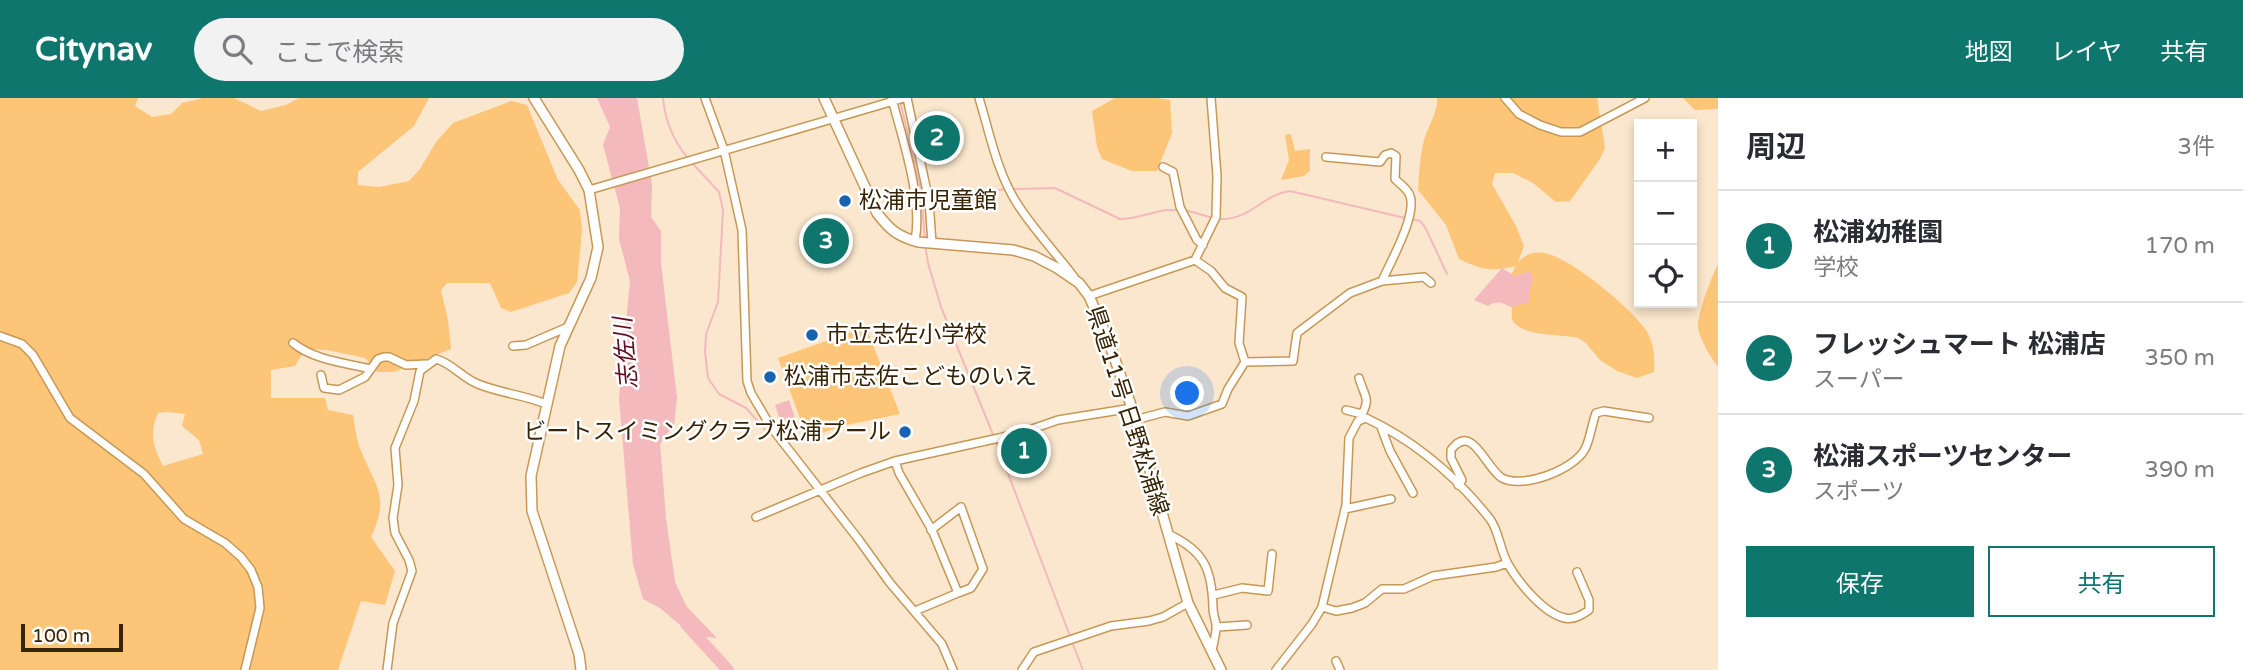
<!DOCTYPE html>
<html lang="ja">
<meta charset="utf-8">
<style>
body{margin:0;font-family:"Varela Round","Noto Sans JP",sans-serif;background:#f2f2f3;color:#2b2b33}
.controls{position:absolute;right:21px;top:21px;display:grid;overflow:hidden;border-radius:0px;box-shadow:0 4px 10px #0003}
.controls button{width:63px;height:63px;display:grid;place-items:center;padding:0;border:0;border-bottom:2px solid #e1e1e2;background:#fff;color:#2b2b33;font:35px sans-serif}
.scale{position:absolute;left:21px;bottom:18px;width:102px;box-sizing:border-box;padding-left:7px;border:4px solid #372406;border-top:0;font-size:19px;line-height:24px;white-space:nowrap;color:#372406;-webkit-text-stroke:5px #fff;paint-order:stroke}
.you{position:absolute;left:1188px;top:296px;width:24px;height:24px;margin:-18px;border:5px solid #fff;border-radius:50%;background:#1a73e8;box-shadow:0 0 0 10px #1a73e833}
.badge{display:grid;place-items:center;width:46px;height:46px;border-radius:50%;background:#0f766e;color:#fff;font-size:23px;font-weight:700}
.pin{position:absolute;translate:-50% -50%;border:4px solid #fff;box-shadow:0 2px 7px #0006}
.list{margin:0;padding:0;list-style:none}
h2{display:flex;justify-content:space-between;align-items:center;height:91px;margin:0;padding:0 28px;font-size:30px}
h2 small{font-size:23px;font-weight:400;color:#7c7c81}
.list li{display:grid;grid-template-columns:46px 1fr auto;gap:21px;align-items:center;box-sizing:border-box;height:112px;padding:0 28px;border-top:2px solid #e1e1e2}
.list b{display:block;font-size:26px;white-space:nowrap}
.list p{margin:0;font-size:23px;white-space:nowrap;color:#7c7c81}
.list em{font-size:23px;font-style:normal;color:#7c7c81}
.actions{display:flex;gap:14px;padding:21px 28px}
.actions a{flex:1;padding:16px 0;border:2px solid #0f766e;border-radius:0px;text-align:center;font-size:24px;color:#0f766e}
.actions .main{background:#0f766e;color:#fff}
.icon{flex:none;width:38px;height:38px;fill:none;stroke:currentColor;stroke-width:2;stroke-linecap:round;stroke-linejoin:round}
.map{position:relative;flex:none;width:1718px;height:572px;overflow:hidden}
header{display:flex;align-items:center;gap:42px;box-sizing:border-box;height:98px;padding:0 35px;background:#0f766e;color:#fff}
header strong{font-size:33px}
nav{display:flex;gap:38px;margin-inline-start:auto;font-size:24px}
.search{width:490px;height:63px;background:#f2f2f3;display:flex;align-items:center;gap:18px;box-sizing:border-box;padding:0 24px;border-radius:38px;color:#7c7c81;font-size:26px}
main{display:flex}
aside{flex:1;background:#fff}
.map>svg:first-child{display:block}
.green{fill:#fcc578;fill-rule:evenodd}
.water{fill:#f3b9bd}
.lines{fill:none;stroke-linecap:round;stroke-linejoin:round}
.stream{stroke:#f3b9bd;stroke-width:2}
.river{stroke:#f3b9bd;stroke-width:12}
.minor-casing{stroke:#c79855;stroke-width:10}
.major-casing{stroke:#c79855;stroke-width:12}
.minor{stroke:#fff;stroke-width:7}
.major{stroke:#fff;stroke-width:9}
.poi-dot{fill:#1862b1;stroke:#fff;stroke-width:2.5}
.labels{text-anchor:middle;dominant-baseline:central;stroke-width:5;stroke-linejoin:round;paint-order:stroke}
.poi-label{font-size:23px;fill:#372406;stroke:#fff;text-anchor:start}
.street-label{font-size:23px;fill:#372406;stroke:#fff}
.water-label{font-size:24px;font-style:italic;fill:#650e22;stroke:#fff}
</style>
<header>
<strong>Citynav</strong>
<div class="search"><svg class="icon" aria-label="search" viewBox="0 0 24 24"><circle cx="10" cy="10" r="6"/><path d="M15 15l6 6"/></svg>ここで検索</div>
<nav><a>地図</a><a>レイヤ</a><a>共有</a></nav>
</header>
<main>
<div class="map">
<svg width="1718" height="572" viewBox="0 0 1718 572">
<rect width="100%" height="100%" fill="#fbe7cd"/>
<path class="green" d="M0,0H138L135,8L152,19L171,16L182,5L203,0H234L261,13L286,7L299,0H429L414,28L358,74V87L379,89L409,83L420,71L436,44L453,25L511,3L527,7L558,82L580,112L582,133L577,184L569,195L511,214L501,210L490,185H447L441,192L448,222L451,251L394,274H377L365,260L327,252L305,251L295,268L271,272V300H325L328,312L353,317C355,328 356,340 360,350C374,387 391,397 371,439L395,473L385,507L361,503L338,572H0ZM166,314L185,316L182,328L199,342L203,356L163,368C153,348 149,336 158,315Z
M1115,0H1156L1170,2L1172,35L1157,73H1132L1102,61L1097,49L1092,13Z
M1437,0H1597L1605,50L1600,61L1570,103L1556,104L1533,85L1513,75H1495L1492,86L1516,128L1524,148L1518,164C1526,156 1535,152 1548,156C1573,162 1631,210 1646,232C1654,245 1655,260 1654,274L1637,280L1617,273L1600,262L1585,244L1578,240C1560,236 1520,239 1512,221L1511,177L1516,168C1491,174 1482,172 1459,161L1446,127L1418,92C1419,75 1420,59 1424,42C1428,28 1438,15 1437,0Z
M1683,0H1718V11L1695,12Z
M1291,36L1295,53L1310,51V73L1304,78L1281,82L1289,62L1285,37Z
M1718,166V268C1712,263 1698,237 1698,229C1697,217 1712,177 1718,166Z
M866,229L900,316L842,328L811,339L806,337L778,260Z"/>
<path class="water" d="M597,0H637L652,87L651,119L661,133V165L677,300L674,328L663,340L652,369L654,404L663,459L687,509L717,540L693,538L660,510L643,501L633,466L619,300L630,183L619,141L620,110L603,47L610,29Z
M1502,170L1515,178L1530,173L1533,182L1529,193V204L1511,209C1502,205 1497,202 1488,208L1474,202Z
M789,302L797,326L783,331L775,307Z"/>
<g class="lines">
<path class="stream" d="M663,0C665,22 673,42 687,59
M900,3L921,92L925,142
M693,66L719,94L723,112L718,204L706,236L705,254L708,280L719,296L746,310L768,335
M1011,91L1055,90L1120,121L1132,120L1165,112H1179
M931,101L1006,91
M1185,112L1213,120
M1219,121C1250,123 1263,96 1290,93L1405,120
M1411,121L1420,123L1425,129L1447,176
M925,147L928,165L941,209L994,339
M996,344L1070,538
M1072,544L1083,572"/>
<path class="river" d="M654,345L660,420L669,484
M686,526L728,572"/>
<defs>
<path id="minor" d="M705,0L724,52L742,132L747,283L751,295L771,329L859,442L890,485L942,546L953,572
M907,0L929,103L932,145
M979,0C990,36 997,75 1018,107C1034,132 1056,155 1074,179
M1505,0L1519,16L1540,27L1561,34H1580L1645,0
M892,1C903,43 923,101 915,143
M1163,69L1173,74L1180,109L1197,142L1203,147
M589,92L904,0
M1195,162L1216,119L1217,78L1211,0
M1382,183L1424,179L1431,185
M1089,198L1195,162L1211,173L1225,190L1242,199L1239,245L1245,264L1228,291L1222,306L1188,318L1165,314L1135,322
M0,238L22,246L33,257L70,320L144,376L184,421L225,445L241,459L251,472L258,489L260,510L245,572
M293,245C314,262 345,265 371,271
M513,248L526,247L568,229
M1245,264L1293,263L1297,235L1350,195L1382,183C1391,163 1417,117 1410,98C1408,91 1400,86 1395,81L1396,58L1391,55L1385,57L1380,64L1326,59
M321,277L324,290L339,292L365,279L378,261L384,259H389L406,267L426,266
M1346,312L1362,316
M1359,322C1372,299 1365,301 1359,280
M1381,329L1390,353L1413,395
M895,363L899,375L932,432L958,495L915,513
M1458,387L1462,382L1451,360V352C1472,323 1486,371 1502,380C1523,391 1574,372 1585,351C1590,342 1592,325 1596,315L1604,313L1649,320
M1345,411L1391,401
M756,419L861,375L895,363L999,340L1032,331L1058,322L1132,310
M931,432L961,409L983,471L971,490L958,495
M1168,436C1205,453 1212,472 1213,510C1213,515 1215,521 1216,526C1217,535 1213,545 1212,553
M1214,497L1242,490L1268,493L1272,456
M1322,509L1336,513L1352,510L1365,505L1382,491H1404L1433,478L1496,469L1507,465
M1217,529L1247,527
M1336,563L1340,572
M387,572L393,525L412,473L409,462L395,435L393,420L398,387L395,350L414,303L420,273L436,261C452,265 462,280 478,286C500,295 524,297 546,306
M1022,572L1034,554L1111,528L1149,523L1163,519L1188,505
M1276,572L1312,526L1322,509L1346,407L1349,340L1358,323L1366,320C1415,343 1456,378 1490,421C1499,433 1500,452 1508,466C1518,484 1544,516 1565,520C1574,522 1582,517 1589,512V502L1577,474"/>
<path id="major" d="M534,0L579,72L589,92L598,149L591,180L560,248L531,378L532,413L579,556L581,572
M824,0L877,115C890,132 897,138 918,144L1013,152L1034,158L1057,170L1079,185L1089,198L1107,239L1132,310L1188,505L1221,572"/>
</defs>
<use href="#minor" class="minor-casing"/>
<use href="#major" class="major-casing"/>
<use href="#minor" class="minor"/>
<use href="#major" class="major"/>
</g>
<g class="poi-dot">
<circle cx="845" cy="103" r="7"/>
<circle cx="812" cy="237" r="7"/>
<circle cx="770" cy="279" r="7"/>
<circle cx="905" cy="334" r="7"/>
</g>
<g class="labels">
<g class="poi-label">
<text x="859" y="103">松浦市児童館</text>
<text x="826" y="237">市立志佐小学校</text>
<text x="784" y="279">松浦市志佐こどものいえ</text>
<text x="891" y="334" text-anchor="end">ビートスイミングクラブ松浦プール</text>
</g>
<g class="street-label">
<text transform="translate(1127 313) rotate(72)">県道11号 日野松浦線</text>
</g>
<g class="water-label">
<text transform="translate(626 255) rotate(-95)">志佐川</text>
</g>
</g>
</svg>
<div class="controls">
<button>+</button>
<button>−</button>
<button><svg class="icon" aria-label="locate" viewBox="0 0 24 24"><circle cx="12" cy="12" r="6"/><path d="M12 2v4M12 18v4M2 12h4M18 12h4"/></svg></button>
</div>
<div class="scale">100 m</div>
<div class="you"></div>
<div class="pin badge" style="left:1024px;top:353px">1</div>
<div class="pin badge" style="left:937px;top:40px">2</div>
<div class="pin badge" style="left:826px;top:143px">3</div>
</div>
<aside>
<h2>周辺<small>3件</small></h2>
<ul class="list">
<li><span class="badge">1</span><div><b>松浦幼稚園</b><p>学校</p></div><em>170 m</em></li>
<li><span class="badge">2</span><div><b>フレッシュマート 松浦店</b><p>スーパー</p></div><em>350 m</em></li>
<li><span class="badge">3</span><div><b>松浦スポーツセンター</b><p>スポーツ</p></div><em>390 m</em></li>
</ul>
<div class="actions"><a class="main">保存</a><a>共有</a></div>
</aside>
</main>
